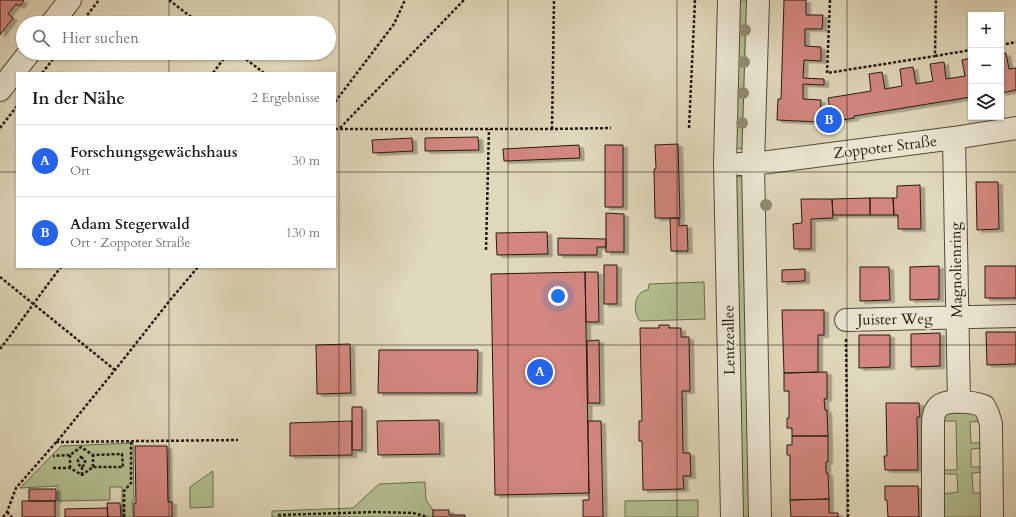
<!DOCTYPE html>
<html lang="de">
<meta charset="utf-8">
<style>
body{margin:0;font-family:Cardo,serif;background:#f2f2f2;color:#202124}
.controls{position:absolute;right:12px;top:12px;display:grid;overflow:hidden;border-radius:0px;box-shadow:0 1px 3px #0004}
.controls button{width:36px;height:36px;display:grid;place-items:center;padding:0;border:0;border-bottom:1px solid #e0e0e0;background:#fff;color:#202124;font:20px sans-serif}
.you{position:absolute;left:558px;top:296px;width:14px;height:14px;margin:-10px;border:3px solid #fff;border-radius:50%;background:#1a73e8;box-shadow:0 0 0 6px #1a73e833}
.badge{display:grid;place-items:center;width:26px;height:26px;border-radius:50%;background:#2563eb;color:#fff;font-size:13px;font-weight:700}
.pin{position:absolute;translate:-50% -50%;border:2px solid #fff;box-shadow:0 1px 4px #0006}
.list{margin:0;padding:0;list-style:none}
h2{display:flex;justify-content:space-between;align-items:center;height:52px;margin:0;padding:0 16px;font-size:17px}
h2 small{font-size:13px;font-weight:400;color:#757577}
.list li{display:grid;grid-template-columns:26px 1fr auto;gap:12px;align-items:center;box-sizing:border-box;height:72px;padding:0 16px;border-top:1px solid #e0e0e0}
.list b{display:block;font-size:15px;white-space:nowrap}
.list p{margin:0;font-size:13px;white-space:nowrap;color:#757577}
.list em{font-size:13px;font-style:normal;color:#757577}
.icon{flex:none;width:22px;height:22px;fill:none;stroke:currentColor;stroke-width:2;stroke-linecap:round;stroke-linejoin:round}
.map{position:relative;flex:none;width:1016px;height:517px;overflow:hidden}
.search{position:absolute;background:#fff;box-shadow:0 1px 3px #0004;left:16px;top:16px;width:320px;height:44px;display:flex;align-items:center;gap:10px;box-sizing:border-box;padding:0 14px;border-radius:22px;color:#757577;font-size:15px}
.panel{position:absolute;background:#fff;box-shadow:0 1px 3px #0004;left:16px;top:72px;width:320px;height:196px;border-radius:0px}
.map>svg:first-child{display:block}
.green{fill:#b2bf90;stroke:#6c6c51}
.building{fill:#d38780;stroke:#271a12;filter:url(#shadow)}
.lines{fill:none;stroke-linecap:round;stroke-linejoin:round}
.minor-casing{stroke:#554a3c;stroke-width:24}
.path{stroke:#271a12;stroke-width:2.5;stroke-dasharray:3 2;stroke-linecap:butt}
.minor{stroke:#ebe6d2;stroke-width:22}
.tree{fill:#918b72}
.grid{fill:none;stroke:#271a12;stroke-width:1;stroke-opacity:0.55}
.labels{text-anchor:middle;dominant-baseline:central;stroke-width:3.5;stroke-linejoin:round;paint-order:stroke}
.street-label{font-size:15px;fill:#271a12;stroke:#ebe6d2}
</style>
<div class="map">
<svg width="1016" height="517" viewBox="0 0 1016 517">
<defs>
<filter id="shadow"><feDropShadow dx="4.5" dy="2.5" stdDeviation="0" flood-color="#0004"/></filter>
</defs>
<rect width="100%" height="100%" fill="#e0d8ba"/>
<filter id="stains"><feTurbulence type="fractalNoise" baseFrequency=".005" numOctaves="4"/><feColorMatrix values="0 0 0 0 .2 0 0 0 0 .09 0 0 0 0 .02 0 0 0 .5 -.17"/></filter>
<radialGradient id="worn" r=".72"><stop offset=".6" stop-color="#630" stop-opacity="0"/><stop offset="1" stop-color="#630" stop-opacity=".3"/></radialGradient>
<path class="green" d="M736,0H750L743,146L740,149L735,148Z
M741,176L743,177L751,517H739L736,177Z
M704,282L705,319L640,321C632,312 634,291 648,290L649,284Z
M974,409L984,421L970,422L971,443H985V448L971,449V467H985V472L972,473L973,493H985V517H943V494L958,492L957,474H943V470H957L956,421H942L944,416L948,412Z
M133,443L134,501H132L133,517H122V487H110V500L58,501V486L20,488L61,446Z
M213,471V507L190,508V487Z
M425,482L426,500L433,510V517H272V511L353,508L379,484Z
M698,500V517H625V501Z"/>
<path class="building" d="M0,0H24L20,6L16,4L8,14L13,18L0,35Z
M784,0H806V15H823L822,29H805V46L821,47V61L804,60L803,78L824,79V85L803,84V99L821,100L820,122L777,120L778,99H781Z
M1006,53L1009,69L1016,68V90L1001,93V54Z
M971,58V97L854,116V118L842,120V118L834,119L832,109L830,110L828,98L871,91L869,74L882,72L885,89L902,86L900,69L913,67L916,84L933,81L930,64L944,62L946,79L965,76L962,60Z
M478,137L479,150L425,151V138Z
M412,138L413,151L373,153L372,140Z
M678,144L680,218H655L654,169H656L655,145Z
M579,145L580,158L504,161L503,149Z
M605,145H623V207H605Z
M976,182H998L999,229L977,230Z
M920,185L921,229H898V215H894L893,198H897V186Z
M870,198V215H833L832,199Z
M870,198H893L894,215H870Z
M801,199H832L833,218L811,219V249H794L793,224L802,223Z
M606,213L624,214V252H606Z
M670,218H679V226L687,225L688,251H671Z
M547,232L548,254L497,255L496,233Z
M558,238L606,239V247H597V255H558Z
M604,265H617V304H604Z
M939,266V299L910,300V267Z
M985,266H1016V298H985Z
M860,267H889L890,300L860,301Z
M805,269V281L782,282V270Z
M585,272H598L599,322H586Z
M585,272L589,493L495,495L491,274Z
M782,310H824V335H818V372L784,373Z
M659,325H669V328H681V337H689L690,391H682L683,453H690L691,476H683L684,489L643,490L642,441H639V421H642L640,328H659Z
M986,332H1016V364L987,365Z
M940,333V366L911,367V334Z
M859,335H890V367L859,368Z
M599,340L600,403H588L587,341Z
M350,344L351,393L317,394L316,345Z
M379,350H478L477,393H378Z
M827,372V399H824L825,410H827L828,436H792V428H787V418H789V391H784V373Z
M886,403H919L920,417H917L918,470H885L884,456H887Z
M352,407H362V450H352Z
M439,420L440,454L378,455L377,421Z
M352,421V455L290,456V423Z
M588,421H601L603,517H583V500H589Z
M792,436H828V462H826V473H828L829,499L790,500V455H787V445H792Z
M135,446H167L168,502H172V517H134V503H136Z
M885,486H918L919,517H888L887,500H885Z
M29,489H56V501H29Z
M829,499V513H838V517H791L790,500Z
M22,501H55V517H22Z
M107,503H120L121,517H108Z
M107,508L108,517H65V509Z
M433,510H449V515H465V517H433Z"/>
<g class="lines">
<defs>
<path id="minor" d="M729,0L725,163L732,517
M758,0L753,164L760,517
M52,23L70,0
M0,90L29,53
M954,138L959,402
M740,164H753L954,138L1016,128
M846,320L1016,316
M933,517V423C933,419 934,413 936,410C943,397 973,402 984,406L988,414L991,424L992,517"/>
</defs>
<use href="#minor" class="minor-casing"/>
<path class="path" d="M169,0L199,23
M830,0L827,73L935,56L936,0
M81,23L99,0
M1001,45L1016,42
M238,53L264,73
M935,56L971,50
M42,73L58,53
M213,73L228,53
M335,102L394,24L405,0
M0,128L17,106
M340,128L464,0
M689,128L695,0
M335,129H552L611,128
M552,129L554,0
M486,250L489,129
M0,277L115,370
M846,339L848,517
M0,349C21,322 40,294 61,267
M56,442L238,440
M70,455V468
M81,457L85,460V464L82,467L78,464V460Z
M82,467V475
M93,467V455
M53,468H70L82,475L93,467H123L122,454L93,455L81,447L70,455L53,456
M7,512L12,517
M278,515L374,512L413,513L428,517
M3,517L7,512L16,488L59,439L115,370L171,299L198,267
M124,517V491L131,483V441"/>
<use href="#minor" class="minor"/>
</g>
<g class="tree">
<circle cx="745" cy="30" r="6"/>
<circle cx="744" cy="62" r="6"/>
<circle cx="743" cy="93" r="6"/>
<circle cx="742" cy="123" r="6"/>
<circle cx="766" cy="205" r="6"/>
</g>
<path class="grid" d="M169,0V23M339,0V517M508,0V517M677,0V517M847,0V517M169,53V73M0,172H17M335,172H1016M169,267V517M0,345H1016"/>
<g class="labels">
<g class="street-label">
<text transform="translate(885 147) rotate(-7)">Zoppoter Straße</text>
<text transform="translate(956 270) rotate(-91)">Magnolienring</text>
<text transform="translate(895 319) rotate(-1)">Juister Weg</text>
<text transform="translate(729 340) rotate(-91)">Lentzeallee</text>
</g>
</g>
<rect width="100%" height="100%" filter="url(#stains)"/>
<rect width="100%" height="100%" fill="url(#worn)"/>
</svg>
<div class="controls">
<button>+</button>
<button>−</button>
<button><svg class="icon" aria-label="layers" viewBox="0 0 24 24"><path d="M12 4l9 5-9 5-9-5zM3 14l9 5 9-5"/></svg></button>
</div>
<div class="you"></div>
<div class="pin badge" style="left:540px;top:372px">A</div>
<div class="pin badge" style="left:829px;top:120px">B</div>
<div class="search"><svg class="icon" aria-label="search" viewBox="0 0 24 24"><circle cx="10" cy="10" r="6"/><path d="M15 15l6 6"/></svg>Hier suchen</div>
<section class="panel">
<h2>In der Nähe<small>2 Ergebnisse</small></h2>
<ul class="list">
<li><span class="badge">A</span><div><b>Forschungsgewächshaus</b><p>Ort</p></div><em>30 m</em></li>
<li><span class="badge">B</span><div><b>Adam Stegerwald</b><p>Ort · Zoppoter Straße</p></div><em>130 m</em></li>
</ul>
</section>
</div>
